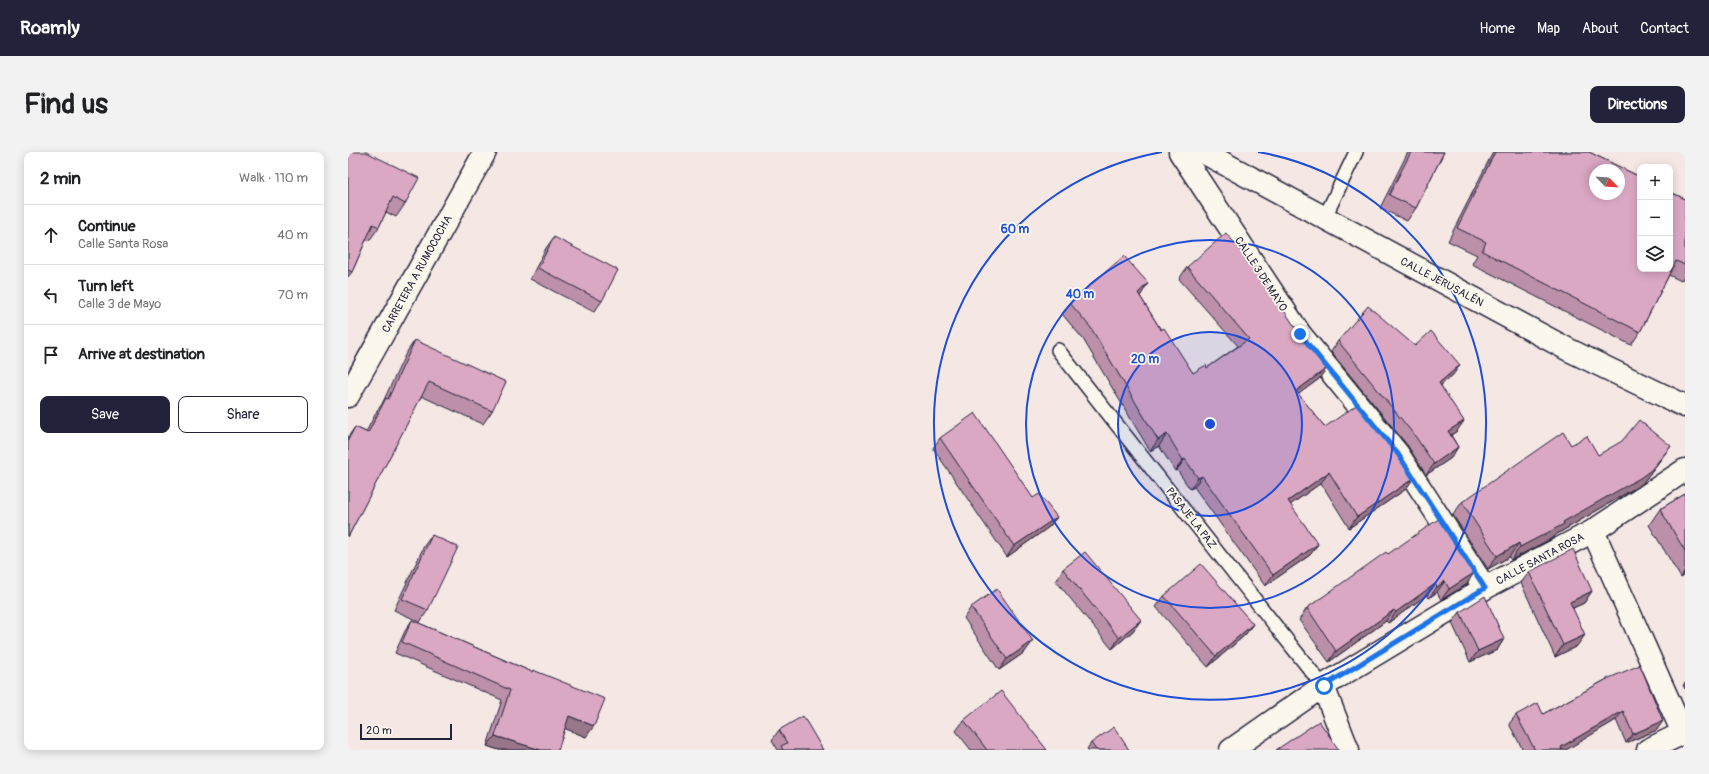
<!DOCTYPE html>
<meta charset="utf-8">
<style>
body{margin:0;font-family:Pangolin,sans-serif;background:#f2f2f2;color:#202124}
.controls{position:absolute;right:12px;top:12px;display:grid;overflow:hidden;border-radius:8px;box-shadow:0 2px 10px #0003}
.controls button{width:36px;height:36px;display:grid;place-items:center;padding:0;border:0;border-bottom:1px solid #e0e0e0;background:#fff;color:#202124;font:20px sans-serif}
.compass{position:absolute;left:1241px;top:12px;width:36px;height:36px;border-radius:50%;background:#fff;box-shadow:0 2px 10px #0003;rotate:115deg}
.scale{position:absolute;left:12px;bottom:10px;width:92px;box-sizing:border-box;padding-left:4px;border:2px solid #22223b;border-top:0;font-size:11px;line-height:14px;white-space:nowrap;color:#22223b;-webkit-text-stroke:3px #fbf7ec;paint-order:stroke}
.stop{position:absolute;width:12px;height:12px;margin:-9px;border:3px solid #1a73e8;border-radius:50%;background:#fff}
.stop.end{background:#1a73e8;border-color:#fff;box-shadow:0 1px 4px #0008}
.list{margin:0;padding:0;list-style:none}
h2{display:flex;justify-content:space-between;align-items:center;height:52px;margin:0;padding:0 16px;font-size:17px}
h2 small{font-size:13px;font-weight:400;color:#757577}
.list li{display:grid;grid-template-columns:26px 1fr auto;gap:12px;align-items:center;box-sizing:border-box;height:60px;padding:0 16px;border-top:1px solid #e0e0e0}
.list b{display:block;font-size:15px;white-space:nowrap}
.list p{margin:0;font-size:13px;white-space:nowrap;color:#757577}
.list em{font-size:13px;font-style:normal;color:#757577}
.actions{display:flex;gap:8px;padding:12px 16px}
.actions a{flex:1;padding:9px 0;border:1px solid #22223b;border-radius:8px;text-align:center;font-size:14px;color:#22223b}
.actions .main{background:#22223b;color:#fff}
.icon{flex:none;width:22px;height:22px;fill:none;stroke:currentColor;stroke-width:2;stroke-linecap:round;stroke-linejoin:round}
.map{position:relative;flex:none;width:1337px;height:598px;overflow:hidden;border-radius:8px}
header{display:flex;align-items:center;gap:24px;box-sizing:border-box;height:56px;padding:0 20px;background:#22223b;color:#fff}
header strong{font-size:19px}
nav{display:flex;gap:22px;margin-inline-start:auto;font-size:14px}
.intro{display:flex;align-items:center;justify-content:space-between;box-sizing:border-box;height:96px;padding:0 24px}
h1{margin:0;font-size:28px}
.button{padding:10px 18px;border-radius:8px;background:#22223b;color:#fff;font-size:14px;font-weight:700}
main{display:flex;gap:24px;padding:0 24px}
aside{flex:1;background:#fff;border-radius:8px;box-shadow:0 2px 10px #0003}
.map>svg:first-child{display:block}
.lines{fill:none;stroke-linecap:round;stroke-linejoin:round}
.lane-casing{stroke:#22223b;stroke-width:16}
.street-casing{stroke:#22223b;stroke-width:25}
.secondary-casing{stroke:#22223b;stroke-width:25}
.lane{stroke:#fbf7ec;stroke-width:13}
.street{stroke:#fbf7ec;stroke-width:22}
.secondary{stroke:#fbf7ec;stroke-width:22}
.wall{fill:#bc90a9;stroke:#22223b}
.shaded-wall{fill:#997689;stroke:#22223b}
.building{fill:#dba8c4;stroke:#22223b;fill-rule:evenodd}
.route{stroke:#1a73e8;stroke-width:5}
.ring{fill:none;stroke:#1d4ed8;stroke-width:2}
.labels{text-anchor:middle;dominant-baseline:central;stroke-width:3.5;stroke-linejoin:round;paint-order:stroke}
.street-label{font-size:11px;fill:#22223b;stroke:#fbf7ec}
.centre{fill:#1d4ed8;stroke:#fbf7ec;stroke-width:2}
.ring-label{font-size:12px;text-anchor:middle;font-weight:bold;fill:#1d4ed8;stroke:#fbf7ec;stroke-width:3.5;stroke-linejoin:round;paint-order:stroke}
</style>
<header>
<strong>Roamly</strong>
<nav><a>Home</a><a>Map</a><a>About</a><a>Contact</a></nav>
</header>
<div class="intro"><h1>Find us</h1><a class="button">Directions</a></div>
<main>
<aside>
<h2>2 min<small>Walk · 110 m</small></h2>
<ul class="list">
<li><svg class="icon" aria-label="ahead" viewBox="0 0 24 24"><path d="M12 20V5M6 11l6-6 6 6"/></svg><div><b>Continue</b><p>Calle Santa Rosa</p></div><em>40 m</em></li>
<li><svg class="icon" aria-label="left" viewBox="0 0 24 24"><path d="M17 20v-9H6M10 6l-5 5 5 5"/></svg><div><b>Turn left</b><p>Calle 3 de Mayo</p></div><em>70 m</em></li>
<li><svg class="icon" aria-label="arrive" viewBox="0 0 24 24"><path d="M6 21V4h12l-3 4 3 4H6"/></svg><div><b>Arrive at destination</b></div></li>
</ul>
<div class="actions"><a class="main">Save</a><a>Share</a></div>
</aside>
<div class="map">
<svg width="1337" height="598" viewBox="0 0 1337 598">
<rect width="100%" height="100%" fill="#f5e7e4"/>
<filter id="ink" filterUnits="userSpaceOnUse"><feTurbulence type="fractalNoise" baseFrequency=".025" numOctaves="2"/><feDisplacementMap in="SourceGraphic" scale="8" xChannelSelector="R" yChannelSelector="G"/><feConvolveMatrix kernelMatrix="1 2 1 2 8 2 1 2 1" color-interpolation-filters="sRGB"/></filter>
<g filter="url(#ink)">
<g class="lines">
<defs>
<path id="lane" d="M976,67L1008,0
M710,198L975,534"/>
<path id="street" d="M832,0L952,182L1050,302L1137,436
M0,244L137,0
M1245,379L1335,581L1300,598
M975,534L1000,598
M883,598L975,534L1137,436L1245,379L1337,318"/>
<path id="secondary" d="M855,0L1221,198L1337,254"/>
</defs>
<use href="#lane" class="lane-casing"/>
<use href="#street" class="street-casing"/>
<use href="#secondary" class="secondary-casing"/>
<use href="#lane" class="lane"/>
<use href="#street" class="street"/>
<use href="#secondary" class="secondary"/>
</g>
<path class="wall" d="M0,0L57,52L48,65L38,60L31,75L21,89L18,88L4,120L0,125Z
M1060,0H1096L1068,56L1059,69L1032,56Z
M1145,0H1241L1337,47V124L1333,129L1321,123L1292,180L1283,193L1124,112L1129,103L1100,89Z
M206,85L254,149L246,160L182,127L198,96Z
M839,115L971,227L950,242L977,275L1058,337L1001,376L973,331L942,353L970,392L962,403L917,434L846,335L842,337L829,318L827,319L811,294L802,299L735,187L714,162L722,151L800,131L792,144L813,178L845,221L859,216L890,194L831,127Z
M67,188L144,259L135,272L73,244L0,385V285L7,275L18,280L29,259L34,252L58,201Z
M990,189L1067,194L1105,223L1093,233L1109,279L1103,283L1110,295L1103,306L1078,323L1060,294L983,200Z
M592,286L685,346L709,365L701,375L659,405L585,296Z
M1223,293L1250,303L1313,307L1294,332L1282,339L1209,382L1206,385L1163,408L1161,405L1140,417L1105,363L1114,350Z
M1337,342V423L1333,426L1301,373L1312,357Z
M84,383L80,458L72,470L46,458L76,394Z
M1040,402L1118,433L1093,448L1089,440L1081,446L1079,443L1040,471L1038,469L981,510L951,468L959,456Z
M715,417L793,468L785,479L764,497L708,429Z
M1181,420L1244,439L1236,451L1225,456L1229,494L1207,505L1173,431Z
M816,444L905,472L897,483L860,515L808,455Z
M623,455L677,500L651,518L616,466Z
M1112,460L1156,487L1149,498L1122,510L1104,471Z
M64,468L184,520L185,518L238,585L217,576L210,598H151L139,594L154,548L47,501L57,479Z
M1261,526L1309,578L1278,591L1268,568L1217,598H1175L1161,572L1168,563L1195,562Z
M1337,531V537L1335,533Z
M616,568L699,598H623L608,579Z
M431,578L475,598H430L424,588Z
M743,591L781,598H740L739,597Z"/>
<path class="shaded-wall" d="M800,131L793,143L782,152L790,141Z
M1112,213L1105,223L1084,241L1091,231Z
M979,216L971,227L940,250L948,239Z
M1116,269L1109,279L1093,290L1100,279Z
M819,282L811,294L802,299L810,288Z
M1323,294L1313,307L1294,332L1282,339L1209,382L1206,385L1163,408L1172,395L1215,370Z
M1110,295L1103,306L1078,323L1086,312Z
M837,307L829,318L827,319L835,308Z
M981,320L973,331L932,360L940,349Z
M854,324L846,335L842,337L850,326Z
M1066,326L1058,337L1001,376L1009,365Z
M709,365L701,375L659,405L666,394Z
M1171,391L1161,405L1140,417L1149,404Z
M970,392L962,403L917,434L925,423Z
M1337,419V423L1333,426Z
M1126,421L1118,433L1093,448L1101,437Z
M1097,429L1089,440L1081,446L1089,435Z
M1087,432L1079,443L1040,471L1048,460Z
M1244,439L1236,451L1214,461L1222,450Z
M1046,458L1038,469L981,510L988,499Z
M793,468L785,479L764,497L771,486Z
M905,472L897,483L860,515L868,504Z
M1237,483L1229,494L1207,505L1215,493Z
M1156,487L1149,498L1122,510L1130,499Z
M685,489L677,500L651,518L659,507Z
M1275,559L1268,568L1218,598H1211L1213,595Z
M221,564L246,574L238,585L213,575Z
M1315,569L1309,578L1278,591L1285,582Z
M147,584L193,598H151L139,594Z"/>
<path class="building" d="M0,0H18L71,26L57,52L45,45L31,75L25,72L4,120L0,118Z
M1063,0H1096L1068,56L1041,43Z
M1147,0H1241L1292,25V117H1322V40L1337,47V113L1328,109L1292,180L1134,99L1138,90L1109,76ZM1247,18H1271V42H1247Z
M878,81L905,112L949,178L979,216L948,239L977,275L1010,252L1048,298L1066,326L1009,365L981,320L940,349L970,392L925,423L854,324L850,326L837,307L835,308L819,282L810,288L743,176L722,151L776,104L800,131L790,141L813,178L816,176L845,221L858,213L859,216L901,187L839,115Z
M206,85L270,118L254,149L190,116Z
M1020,154L1067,194L1083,179L1112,213L1091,231L1116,269L1100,279L1110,295L1086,312L1067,284L990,189Z
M67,188L158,230L144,259L81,230L0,385V288L7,275L20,281L38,246L40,247Z
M627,261L685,346L691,342L709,365L666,394L592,286Z
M1291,268L1323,294L1303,318L1292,326L1215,370L1216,372L1172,395L1171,391L1149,404L1114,350L1215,280L1223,293L1239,284L1250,303L1274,289Z
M1337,342V399L1312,357Z
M1092,366L1126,421L1101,437L1097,429L1089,435L1087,432L1048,460L1046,458L988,499L959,456L1038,400L1040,402Z
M84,383L110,395L80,458L54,447Z
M1225,397L1244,439L1222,450L1237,483L1215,493L1181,420Z
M737,400L793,468L771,486L715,417Z
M853,412L905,472L868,504L816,444Z
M649,437L685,489L659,507L623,455Z
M1137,444L1156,487L1130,499L1112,460Z
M64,468L184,520L185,518L257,547L246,574L221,564L210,598H193L147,584L162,538L54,490Z
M1292,513L1315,569L1285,582L1275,559L1213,595L1214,598H1187L1168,563L1190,551L1195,562L1261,526Z
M653,539L699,598H639L616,568Z
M455,564L475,598H435L433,594L439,591L431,578Z
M971,569L991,598H928Z
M766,575L781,598H748L743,591Z"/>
</g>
<g class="lines" filter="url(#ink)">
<path class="route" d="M952,182L1050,302L1137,436L976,534"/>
</g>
<circle cx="862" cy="272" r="92" fill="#1d4ed8" fill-opacity=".12"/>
<g class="ring">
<circle cx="862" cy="272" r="92"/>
<circle cx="862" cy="272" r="184"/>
<path d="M910 0A276 276 0 1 1 814 0"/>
</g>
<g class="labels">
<g class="street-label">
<text transform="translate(69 122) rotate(-61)">CARRETERA A RUMOCOCHA</text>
<text transform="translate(913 122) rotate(57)">CALLE 3 DE MAYO</text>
<text transform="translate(1094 130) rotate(28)">CALLE JERUSALÉN</text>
<text transform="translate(843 366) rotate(52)">PASAJE LA PAZ</text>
<text transform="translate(1192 407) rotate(-28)">CALLE SANTA ROSA</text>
</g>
</g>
<circle cx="862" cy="272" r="6" class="centre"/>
<g class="ring-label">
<text x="667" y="81">60 m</text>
<text x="732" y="146">40 m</text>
<text x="797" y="211">20 m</text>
</g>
</svg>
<div class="controls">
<button>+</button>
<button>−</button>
<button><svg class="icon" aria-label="layers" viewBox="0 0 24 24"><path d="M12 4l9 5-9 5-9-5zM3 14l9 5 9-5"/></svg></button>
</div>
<svg class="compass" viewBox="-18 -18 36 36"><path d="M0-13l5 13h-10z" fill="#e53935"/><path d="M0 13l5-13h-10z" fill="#757577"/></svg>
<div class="scale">20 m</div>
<div class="stop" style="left:976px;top:534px"></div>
<div class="stop end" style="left:952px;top:182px"></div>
</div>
</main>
